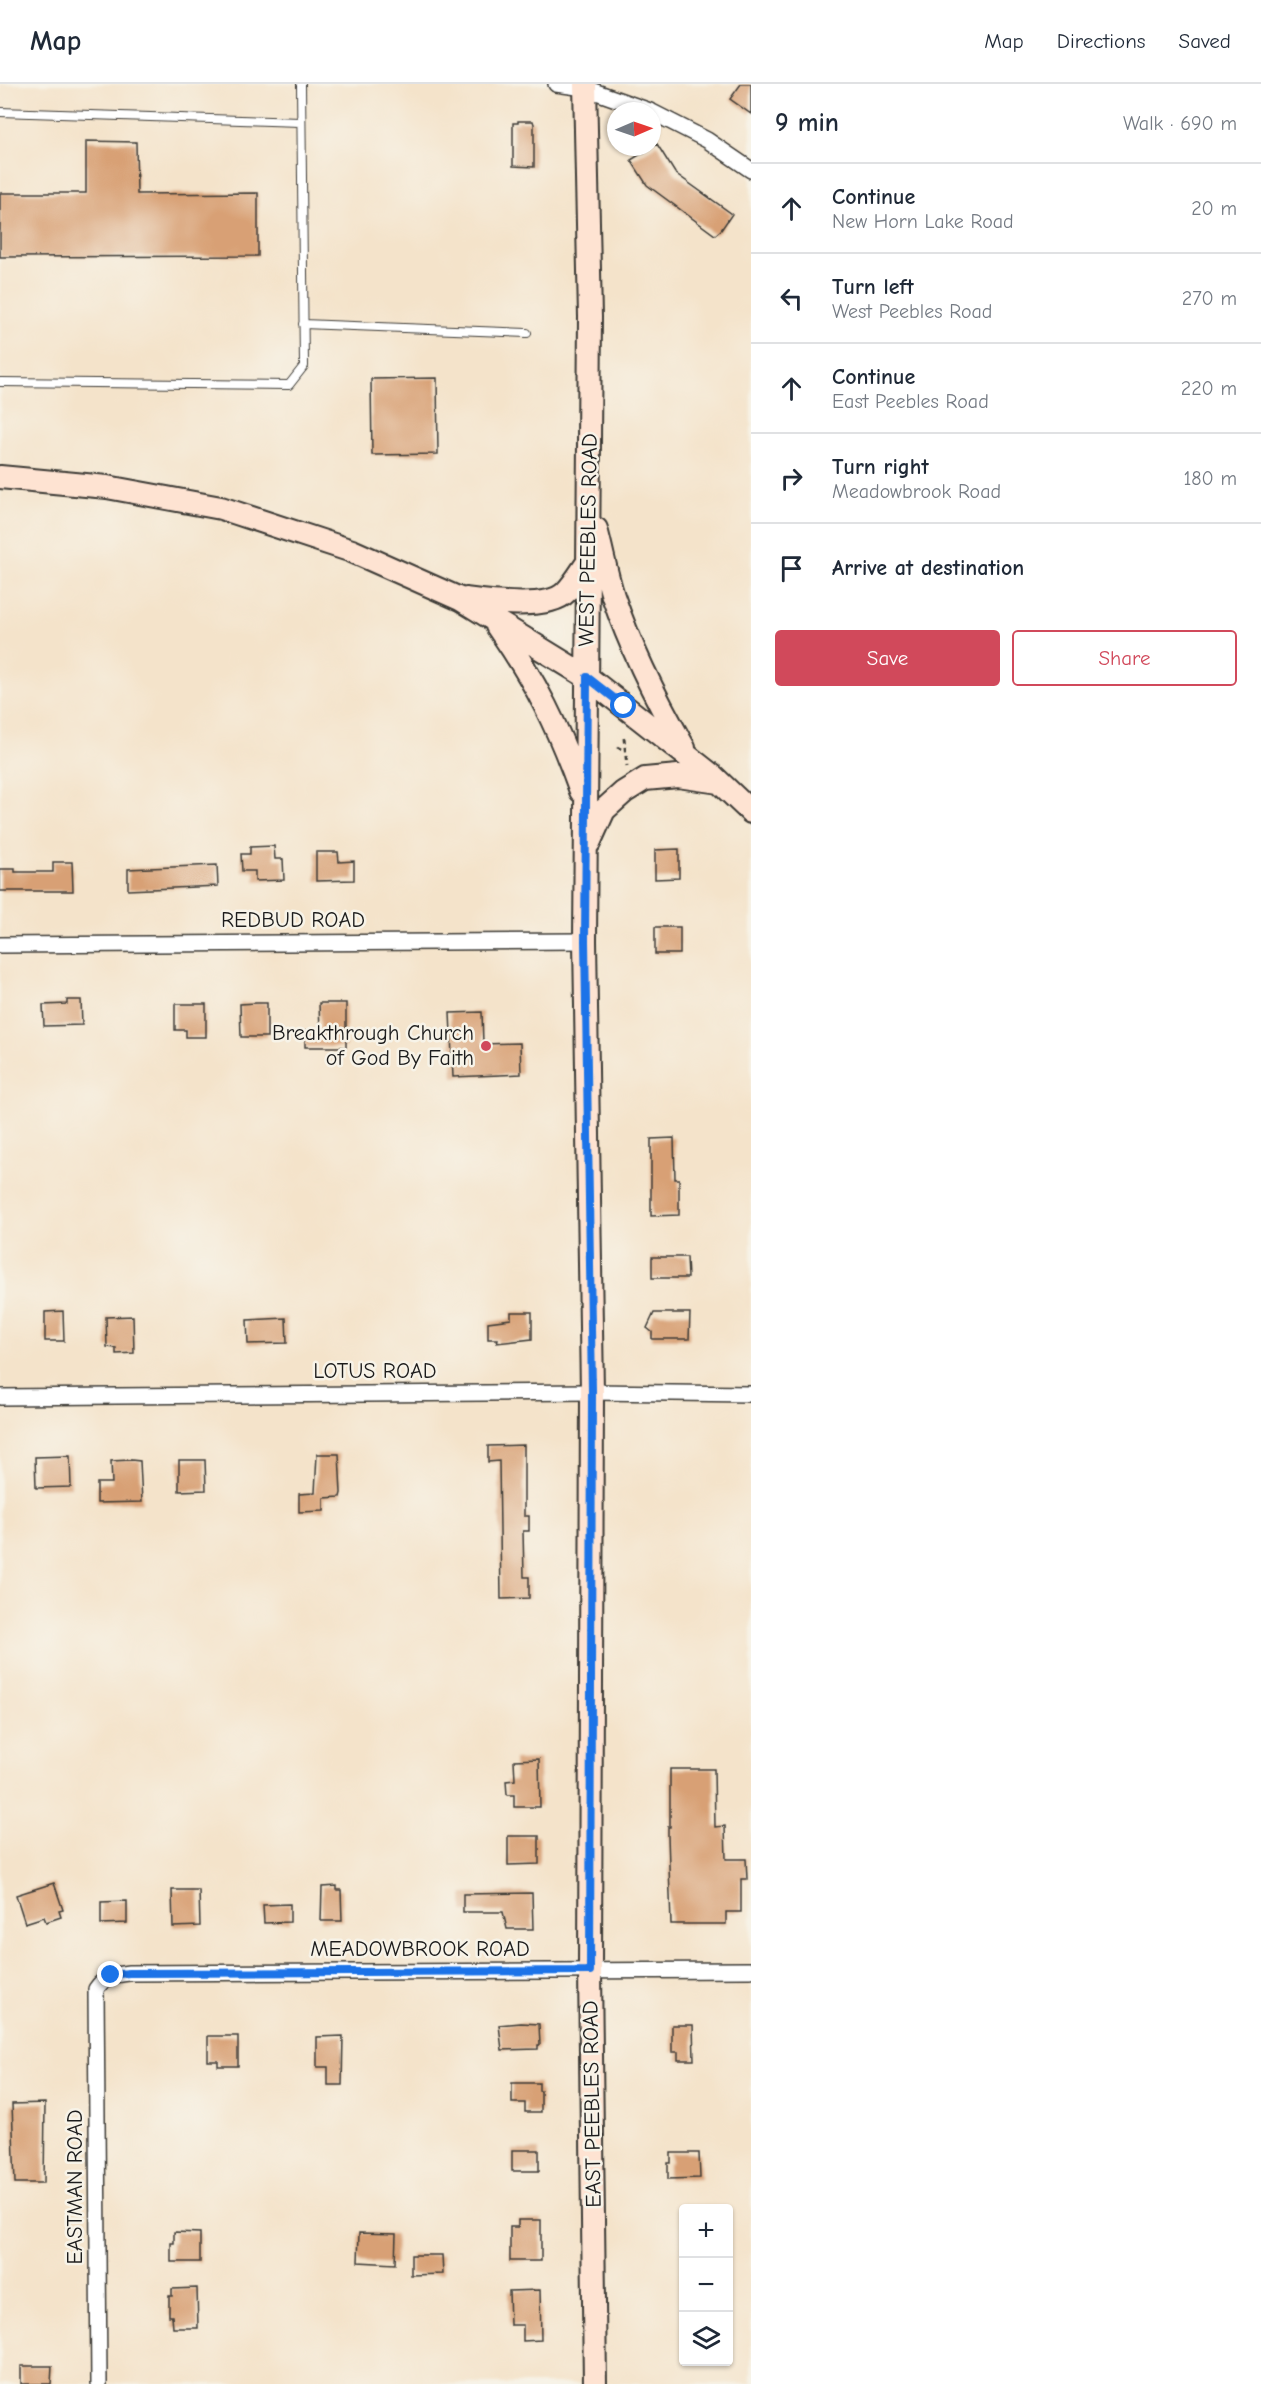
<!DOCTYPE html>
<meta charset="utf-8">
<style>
body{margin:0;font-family:"Comic Neue",sans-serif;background:#f6f6f7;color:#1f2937}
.controls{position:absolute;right:18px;bottom:18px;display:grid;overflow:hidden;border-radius:6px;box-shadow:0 2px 4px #0004}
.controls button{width:54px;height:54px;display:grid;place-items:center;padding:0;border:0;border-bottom:2px solid #e0e1e3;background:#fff;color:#1f2937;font:30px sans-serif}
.compass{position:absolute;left:607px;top:18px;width:54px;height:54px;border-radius:50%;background:#fff;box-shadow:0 2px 4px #0004;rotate:88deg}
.stop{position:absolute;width:18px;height:18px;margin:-14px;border:4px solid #1a73e8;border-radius:50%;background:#fff}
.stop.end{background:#1a73e8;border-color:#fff;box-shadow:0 2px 6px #0008}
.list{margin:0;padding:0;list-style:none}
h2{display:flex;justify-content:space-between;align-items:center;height:78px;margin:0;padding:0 24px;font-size:26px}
h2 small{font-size:20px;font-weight:400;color:#747a83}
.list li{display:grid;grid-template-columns:39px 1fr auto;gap:18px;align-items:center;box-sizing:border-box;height:90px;padding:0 24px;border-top:2px solid #e0e1e3}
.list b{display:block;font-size:22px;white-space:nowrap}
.list p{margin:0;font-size:20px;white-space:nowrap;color:#747a83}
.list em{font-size:20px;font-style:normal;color:#747a83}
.actions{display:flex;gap:12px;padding:18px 24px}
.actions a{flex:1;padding:14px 0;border:2px solid #d1495b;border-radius:6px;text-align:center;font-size:21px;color:#d1495b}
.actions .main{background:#d1495b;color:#fff}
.icon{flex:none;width:33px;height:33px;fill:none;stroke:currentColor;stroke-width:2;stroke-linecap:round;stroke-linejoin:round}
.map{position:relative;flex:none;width:751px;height:2300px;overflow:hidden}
header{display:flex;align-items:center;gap:36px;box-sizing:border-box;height:84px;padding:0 30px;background:#fff;border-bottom:2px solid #e0e1e3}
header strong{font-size:28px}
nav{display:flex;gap:33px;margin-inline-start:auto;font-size:21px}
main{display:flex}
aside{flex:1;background:#fff}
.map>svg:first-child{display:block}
.building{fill:#d8a075}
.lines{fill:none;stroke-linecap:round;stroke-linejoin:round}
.lane-casing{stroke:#3c3a36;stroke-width:10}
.street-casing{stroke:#3c3a36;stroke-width:18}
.secondary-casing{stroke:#3c3a36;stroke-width:26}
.path{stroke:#3c3a36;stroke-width:3;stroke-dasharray:4.5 4.5;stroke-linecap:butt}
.lane{stroke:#fff;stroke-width:8}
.street{stroke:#fff;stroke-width:15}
.secondary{stroke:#fee3d2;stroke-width:22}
.route{stroke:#1a73e8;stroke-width:8}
.poi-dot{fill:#d1495b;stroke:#f7f3e8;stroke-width:2}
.labels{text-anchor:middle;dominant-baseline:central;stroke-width:5;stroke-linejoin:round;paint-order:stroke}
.street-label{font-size:22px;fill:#1c1c1c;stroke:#f7f3e8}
.poi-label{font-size:22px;fill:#1c1c1c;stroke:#f7f3e8;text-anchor:end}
</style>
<header>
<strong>Map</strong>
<nav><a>Map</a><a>Directions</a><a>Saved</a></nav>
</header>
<main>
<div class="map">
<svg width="751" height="2300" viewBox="0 0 751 2300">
<rect width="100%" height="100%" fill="#f7f3e8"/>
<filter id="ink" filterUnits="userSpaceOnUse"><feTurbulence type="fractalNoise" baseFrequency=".0167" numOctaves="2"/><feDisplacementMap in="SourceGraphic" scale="12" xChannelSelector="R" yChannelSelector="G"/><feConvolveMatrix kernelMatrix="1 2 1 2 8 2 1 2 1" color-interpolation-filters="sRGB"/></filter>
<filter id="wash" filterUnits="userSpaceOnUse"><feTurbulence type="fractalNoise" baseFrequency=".008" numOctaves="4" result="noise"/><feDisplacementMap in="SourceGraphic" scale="24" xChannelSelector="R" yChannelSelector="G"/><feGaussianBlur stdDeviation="1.35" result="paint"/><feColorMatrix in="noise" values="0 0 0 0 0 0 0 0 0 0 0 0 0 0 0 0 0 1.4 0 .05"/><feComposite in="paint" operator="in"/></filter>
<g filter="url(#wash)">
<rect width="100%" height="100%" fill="#f4e3ca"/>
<g id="blocks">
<path class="building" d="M741,0H751V30L730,15Z
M518,37H533L534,40V83L513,82V39H518Z
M86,57L136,58L137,110L258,109V172L0,173V109H86Z
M657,60L675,89L732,130L721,146L715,151L647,101L631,76Z
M437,294L438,370L372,371L371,295Z
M274,762L275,775H283L284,796L255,797V787H242L241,770H250V763Z
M679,765V794L655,795V766Z
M316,768H338L339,778L354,777V796L316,797Z
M53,778H72L73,807H0V785H15V788H53Z
M217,781L218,802L128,806V785Z
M655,843H680V870H655Z
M67,916H81L82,941L44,942L43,921L67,920Z
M257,919H267V953H241L240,920Z
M319,919H346V963H305V947H320Z
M175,920H206V953H186V946H175Z
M482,928L483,960L520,959L521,990L453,993L450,929Z
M674,1054L675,1095H679V1131L651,1132V1055Z
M652,1173H687L688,1194H652Z
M63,1227L64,1257H45V1228Z
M511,1228H532V1255L497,1259L498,1255H488V1238L511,1235Z
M654,1229H690L689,1255H652V1248L647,1244Z
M133,1232L134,1269L116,1270V1264L107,1263L106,1233Z
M286,1234L287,1259L248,1260L247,1236Z
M524,1361V1432H529V1447H523L524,1493H529V1514L501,1515L499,1377L488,1378V1362Z
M317,1370H339L341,1409L340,1413L324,1414V1427L299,1428V1410L315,1409Z
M70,1372L71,1403L36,1404L35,1373Z
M131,1376L140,1377L142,1418L97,1419V1399H112L111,1377Z
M179,1376H205L206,1406L179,1407Z
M539,1675L540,1723H514V1711H507L506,1697L515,1696L514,1676Z
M670,1685H714L715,1743L725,1742L726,1775H746L747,1795H741V1828H726V1840H671L668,1752V1743H670Z
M508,1752H539V1780L508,1781Z
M54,1799L63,1826L59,1827L61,1833L46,1838L44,1833L25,1839L16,1811Z
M337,1802V1806H341L342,1837H321L322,1803Z
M172,1806H199L200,1842L173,1843Z
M532,1809L533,1845H507L503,1828H463V1810Z
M127,1817V1839L101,1840V1818Z
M290,1820V1838L264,1839L263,1821Z
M521,1939L539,1940L540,1961H538V1965L502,1966L499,1941Z
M672,1941H693L694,1976H678V1968H672Z
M208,1952H238V1982H218V1977H208Z
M343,1952L342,2001H328V1983H317V1953Z
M512,1999H539V2007H541V2028H525V2019H512Z
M45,2019L44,2099H15L12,2020Z
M512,2066H539V2087H512Z
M671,2069H699L700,2094L668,2095V2079H671Z
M518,2136H541V2177H510V2143H518Z
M174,2148L200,2149V2178H171V2159H174Z
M359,2149L396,2150L395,2180L358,2178Z
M411,2171H442L443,2190L411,2191Z
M197,2204L198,2244H173L172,2232H169V2212H172V2205Z
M540,2206L541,2256L523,2257V2241H510L509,2207Z
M21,2282H52L51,2300H21Z"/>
</g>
</g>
<g filter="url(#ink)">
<use href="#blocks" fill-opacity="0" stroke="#3c3a36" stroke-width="1.5"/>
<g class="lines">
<defs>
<path id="lane" d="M0,28L300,38
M303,240L527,249
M0,298L289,301L304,282L301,0"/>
<path id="street" d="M556,0L585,4L650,27
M652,28L707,56L751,86
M0,861L585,857
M0,1313L592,1308L751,1310
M99,2300L96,1905C105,1892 113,1891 129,1889L751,1886"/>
<path id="secondary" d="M585,0L590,233L585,857L592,1308L590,1887L595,2300
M0,393L107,403L221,424L352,467L460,515L587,593L714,693L751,728
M596,445C602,467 606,490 613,512C631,565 656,615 684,664
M466,515C489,518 549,526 566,508C574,500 581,488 588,478
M497,542C536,598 558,643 581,707
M589,759L604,726L624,708L645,695L678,692L719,698"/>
</defs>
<use href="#lane" class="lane-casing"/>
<use href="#street" class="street-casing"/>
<use href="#secondary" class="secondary-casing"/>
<path class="path" d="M624,654L627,682
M617,663L625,667"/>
<use href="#lane" class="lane"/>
<use href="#street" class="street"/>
<use href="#secondary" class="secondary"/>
</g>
</g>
<g class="lines" filter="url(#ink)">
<path class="route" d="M111,1891L129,1889L590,1887L592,1308L585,857L587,593L624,622"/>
</g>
<circle class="poi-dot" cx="486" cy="962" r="6"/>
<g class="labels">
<g class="street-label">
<text transform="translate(588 456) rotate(-89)">WEST PEEBLES ROAD</text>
<text x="293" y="836">REDBUD ROAD</text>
<text x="375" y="1287">LOTUS ROAD</text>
<text x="420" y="1865">MEADOWBROOK ROAD</text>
<text transform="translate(592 2020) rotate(-91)">EAST PEEBLES ROAD</text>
<text transform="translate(75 2103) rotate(-90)">EASTMAN ROAD</text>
</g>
<g class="poi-label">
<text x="474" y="949">Breakthrough Church<tspan x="474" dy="25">of God By Faith</tspan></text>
</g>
</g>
</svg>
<div class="controls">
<button>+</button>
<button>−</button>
<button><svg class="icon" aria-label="layers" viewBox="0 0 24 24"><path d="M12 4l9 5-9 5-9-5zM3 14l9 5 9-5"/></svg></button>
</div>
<svg class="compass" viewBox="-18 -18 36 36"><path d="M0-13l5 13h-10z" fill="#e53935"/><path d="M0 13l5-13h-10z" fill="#747a83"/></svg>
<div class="stop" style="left:624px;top:622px"></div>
<div class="stop end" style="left:111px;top:1891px"></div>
</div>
<aside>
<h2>9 min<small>Walk · 690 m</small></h2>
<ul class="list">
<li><svg class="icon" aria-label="ahead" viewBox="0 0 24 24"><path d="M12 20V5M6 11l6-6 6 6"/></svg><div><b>Continue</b><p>New Horn Lake Road</p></div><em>20 m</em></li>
<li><svg class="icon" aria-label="left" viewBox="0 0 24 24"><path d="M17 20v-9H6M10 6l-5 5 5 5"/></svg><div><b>Turn left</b><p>West Peebles Road</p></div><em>270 m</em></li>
<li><svg class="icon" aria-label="ahead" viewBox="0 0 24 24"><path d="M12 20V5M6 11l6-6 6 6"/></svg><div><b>Continue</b><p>East Peebles Road</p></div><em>220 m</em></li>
<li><svg class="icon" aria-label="right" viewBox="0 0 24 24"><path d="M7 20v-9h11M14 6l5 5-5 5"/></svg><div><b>Turn right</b><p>Meadowbrook Road</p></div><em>180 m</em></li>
<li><svg class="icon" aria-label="arrive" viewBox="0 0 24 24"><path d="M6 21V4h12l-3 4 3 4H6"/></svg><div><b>Arrive at destination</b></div></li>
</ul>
<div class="actions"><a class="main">Save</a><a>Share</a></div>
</aside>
</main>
